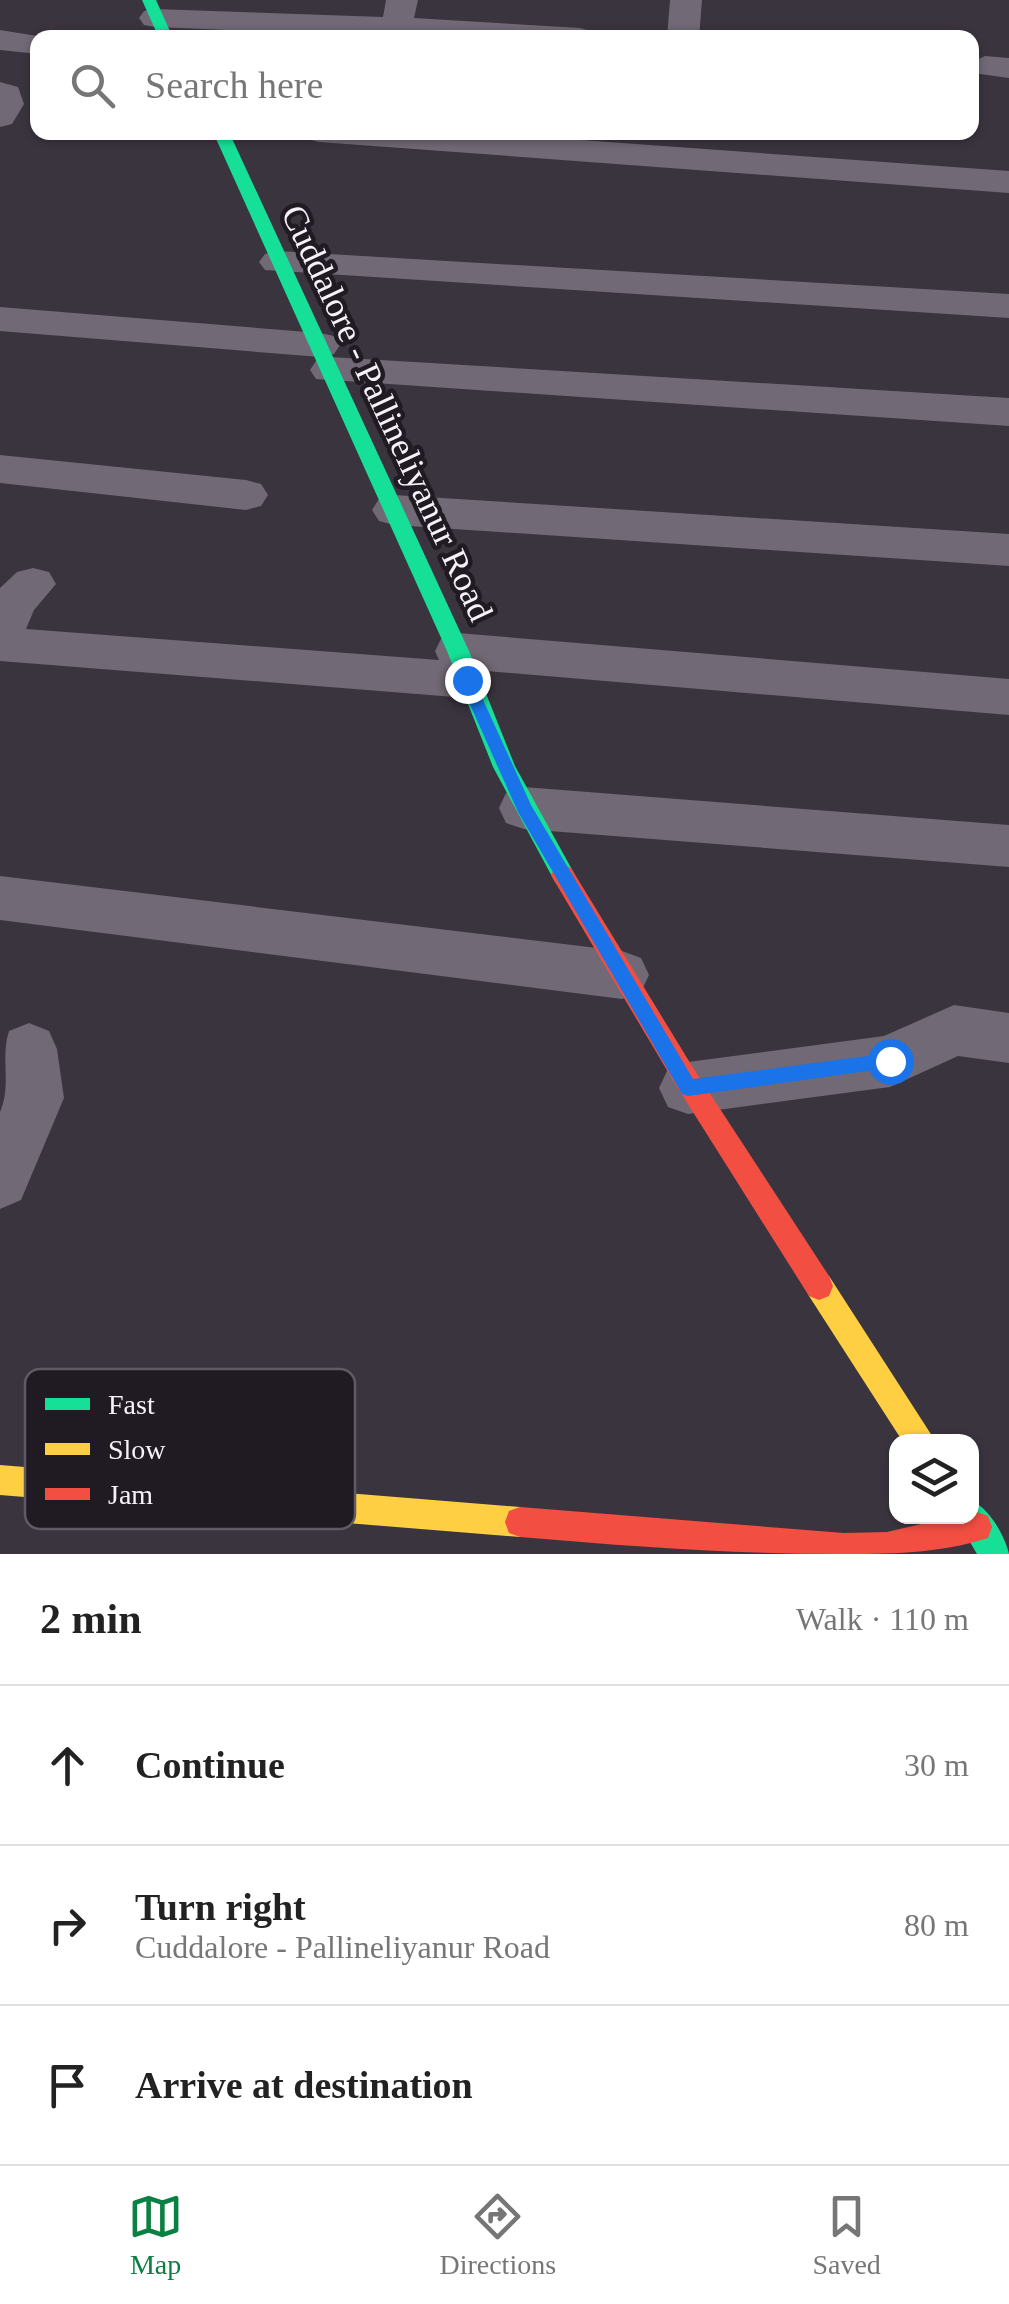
<!DOCTYPE html>
<meta charset="utf-8">
<style>
body{margin:0;font-family:"Times New Roman",serif;background:#f6f6f6;color:#222}
.controls{position:absolute;right:30px;bottom:30px;display:grid;overflow:hidden;border-radius:20px;box-shadow:0 2px 8px #0004}
.controls button{width:90px;height:90px;display:grid;place-items:center;padding:0;border:0;border-bottom:2px solid #e0e0e0;background:#fff;color:#222;font:50px sans-serif}
.stop{position:absolute;width:30px;height:30px;margin:-22px;border:8px solid #1a73e8;border-radius:50%;background:#fff}
.stop.end{background:#1a73e8;border-color:#fff;box-shadow:0 2px 10px #0008}
.list{margin:0;padding:0;list-style:none}
h2{display:flex;justify-content:space-between;align-items:center;height:130px;margin:0;padding:0 40px;font-size:42px}
h2 small{font-size:32px;font-weight:400;color:#767676}
.list li{display:grid;grid-template-columns:65px 1fr auto;gap:30px;align-items:center;box-sizing:border-box;height:160px;padding:0 40px;border-top:2px solid #e0e0e0}
.list b{display:block;font-size:38px;white-space:nowrap}
.list p{margin:0;font-size:32px;white-space:nowrap;color:#767676}
.list em{font-size:32px;font-style:normal;color:#767676}
.icon{flex:none;width:55px;height:55px;fill:none;stroke:currentColor;stroke-width:2;stroke-linecap:round;stroke-linejoin:round}
.map{position:relative;flex:none;width:1009px;height:1554px;overflow:hidden}
.search{position:absolute;background:#fff;box-shadow:0 2px 8px #0004;left:30px;right:30px;top:30px;height:110px;display:flex;align-items:center;gap:25px;box-sizing:border-box;padding:0 35px;border-radius:20px;color:#767676;font-size:38px}
.sheet{height:610px;background:#fff}
nav{display:flex;justify-content:space-around;align-items:center;box-sizing:border-box;height:140px;border-top:2px solid #e0e0e0;background:#fff;font-size:28px;color:#767676}
nav a{display:grid;justify-items:center;gap:5px}
nav .on{color:#0b8043}
.map>svg:first-child{display:block}
.lines{fill:none;stroke-linecap:round;stroke-linejoin:round}
.street{fill:#716975;fill-rule:evenodd}
.fast{fill:#16e098;fill-rule:evenodd}
.slow{fill:#ffcf43;fill-rule:evenodd}
.jam{fill:#f24e42;fill-rule:evenodd}
.route{fill:#1a73e8}
.labels{text-anchor:middle;dominant-baseline:central;stroke-width:9;stroke-linejoin:round;paint-order:stroke}
.street-label{font-size:35px;fill:#f6f0fa;stroke:#201b22}
.key{fill:#201b22;stroke:#605b63;stroke-width:2.5}
.key-label{font-size:28px;fill:#f6f0fa}
</style>
<div class="map">
<svg width="1009" height="1554" viewBox="0 0 1009 1554">
<rect width="100%" height="100%" fill="#3a343e"/>
<g class="lines">
<path class="street" d="M386,0H418L414,18L580,28L591,31L596,38H413L155,27L144,25L139,18L144,11L155,9L383,17Z
M670,0H702L699,38H667Z
M0,30L50,38H38V54L0,50Z
M985,56L1009,58V78L973,73L972,62Z
M0,82L18,87L24,104L12,124L0,127Z
M302,132H469L1009,171V193L319,142L307,139Z
M278,251L1009,294V318L265,270L259,262L265,254Z
M0,307L320,333L334,336L340,345L334,354L320,357L0,331Z
M330,357L1009,398V426L316,379L310,370L316,361Z
M0,455L246,480L261,484L268,495L261,506L246,510L0,483Z
M394,495L1009,534V566L394,525L379,521L372,510L379,499Z
M33,568L49,572L56,584L34,610L26,629L439,660L435,651L441,639L458,633L1009,679V715L486,671L491,680L484,693L467,698L0,661V588L17,572Z
M524,787L1009,825V867L524,829L506,823L499,808L506,793Z
M0,876L622,951L641,958L649,975L641,992L622,999L0,920Z
M954,1005L1009,1013V1063L958,1056L890,1087L688,1114L668,1107L659,1088L668,1069L688,1062L884,1036Z
M29,1023L49,1031L57,1049L64,1098L21,1200L0,1209V1112C12,1085 0,1058 9,1031Z"/>
<path class="fast" d="M142,0H156L173,38H159Z
M213,132H229L469,651L515,766L575,875L571,882L563,885L555,882L493,767L447,651Z
M972,1501C989,1508 1005,1536 1009,1554H977L955,1516H972Z"/>
<path class="slow" d="M819,1272L829,1276L936,1442H903L809,1296L805,1286L809,1276Z
M0,1465L520,1507L531,1511L535,1522L531,1533L520,1537L0,1495Z"/>
<path class="jam" d="M563,865L571,868L692,1066L829,1276L833,1286L829,1296L819,1300L809,1296L674,1082L555,882L551,875L555,868Z
M520,1507L844,1533L887,1532L955,1516H972L977,1512L988,1516L992,1527L988,1538C939,1554 887,1554 836,1554C730,1554 626,1546 520,1537L509,1533L505,1522L509,1511Z"/>
</g>
<path class="route" d="M467,674L474,680L531,805L693,1079L890,1053L896,1055V1067L688,1096L682,1094L518,812L459,680Z"/>
<g class="labels">
<g class="street-label">
<text transform="translate(387 413) rotate(65)">Cuddalore - Pallineliyanur Road</text>
</g>
</g>
<rect x="25" y="1369" width="330" height="160" rx="15" class="key"/>
<rect x="45" y="1398" width="45" height="12" fill="#16e098"/>
<rect x="45" y="1443" width="45" height="12" fill="#ffcf43"/>
<rect x="45" y="1488" width="45" height="12" fill="#f24e42"/>
<g class="key-label">
<text x="108" y="1414">Fast</text>
<text x="108" y="1459">Slow</text>
<text x="108" y="1504">Jam</text>
</g>
</svg>
<div class="controls">
<button><svg class="icon" aria-label="layers" viewBox="0 0 24 24"><path d="M12 4l9 5-9 5-9-5zM3 14l9 5 9-5"/></svg></button>
</div>
<div class="stop" style="left:890px;top:1061px"></div>
<div class="stop end" style="left:467px;top:680px"></div>
<div class="search"><svg class="icon" aria-label="search" viewBox="0 0 24 24"><circle cx="10" cy="10" r="6"/><path d="M15 15l6 6"/></svg>Search here</div>
</div>
<section class="sheet">
<h2>2 min<small>Walk · 110 m</small></h2>
<ul class="list">
<li><svg class="icon" aria-label="ahead" viewBox="0 0 24 24"><path d="M12 20V5M6 11l6-6 6 6"/></svg><div><b>Continue</b></div><em>30 m</em></li>
<li><svg class="icon" aria-label="right" viewBox="0 0 24 24"><path d="M7 20v-9h11M14 6l5 5-5 5"/></svg><div><b>Turn right</b><p>Cuddalore - Pallineliyanur Road</p></div><em>80 m</em></li>
<li><svg class="icon" aria-label="arrive" viewBox="0 0 24 24"><path d="M6 21V4h12l-3 4 3 4H6"/></svg><div><b>Arrive at destination</b></div></li>
</ul>
</section>
<nav>
<a class="on"><svg class="icon" aria-label="map" viewBox="0 0 24 24"><path d="M3 6l6-2 6 2 6-2v14l-6 2-6-2-6 2zM9 4v14M15 6v14"/></svg>Map</a>
<a><svg class="icon" aria-label="directions" viewBox="0 0 24 24"><path d="M12 3l9 9-9 9-9-9zM9 14v-3h6M13 9l2 2-2 2"/></svg>Directions</a>
<a><svg class="icon" aria-label="saved" viewBox="0 0 24 24"><path d="M7 4h10v16l-5-4-5 4z"/></svg>Saved</a>
</nav>
